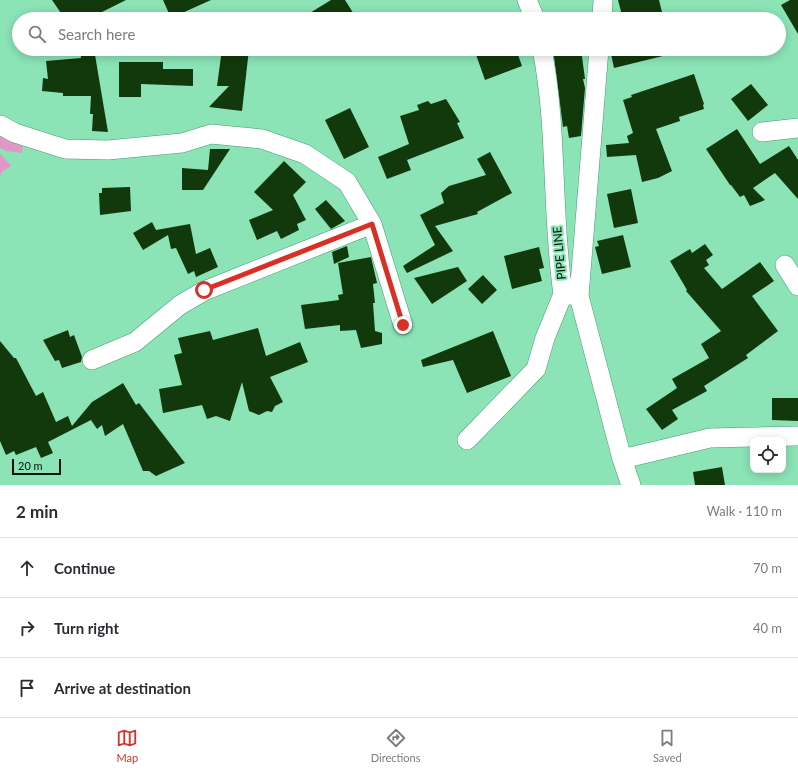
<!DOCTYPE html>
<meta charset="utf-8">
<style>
body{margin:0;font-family:Lato,sans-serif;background:#f2f2f3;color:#2b2b33}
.controls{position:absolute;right:12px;bottom:12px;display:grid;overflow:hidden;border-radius:8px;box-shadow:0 2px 10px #0003}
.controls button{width:36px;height:36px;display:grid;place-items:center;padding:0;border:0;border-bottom:1px solid #e1e1e2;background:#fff;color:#2b2b33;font:20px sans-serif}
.scale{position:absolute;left:12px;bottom:10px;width:49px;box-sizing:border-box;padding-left:4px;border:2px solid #00150a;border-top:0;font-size:11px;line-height:14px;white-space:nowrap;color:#00150a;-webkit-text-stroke:3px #8be3b6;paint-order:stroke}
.stop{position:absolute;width:12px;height:12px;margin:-9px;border:3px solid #d93025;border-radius:50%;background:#fff}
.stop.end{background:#d93025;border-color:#fff;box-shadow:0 1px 4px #0008}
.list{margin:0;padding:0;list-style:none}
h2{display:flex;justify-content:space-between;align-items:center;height:52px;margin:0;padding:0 16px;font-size:17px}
h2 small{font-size:13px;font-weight:400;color:#7c7c81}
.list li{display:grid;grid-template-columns:26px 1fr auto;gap:12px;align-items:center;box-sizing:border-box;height:60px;padding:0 16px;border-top:1px solid #e1e1e2}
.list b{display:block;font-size:15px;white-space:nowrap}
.list em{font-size:13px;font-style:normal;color:#7c7c81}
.icon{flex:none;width:22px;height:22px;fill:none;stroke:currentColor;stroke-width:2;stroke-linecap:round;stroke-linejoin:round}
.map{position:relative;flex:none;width:798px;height:485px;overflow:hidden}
.search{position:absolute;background:#fff;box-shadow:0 2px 10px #0003;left:12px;right:12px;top:12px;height:44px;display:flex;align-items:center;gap:10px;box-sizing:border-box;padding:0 14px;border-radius:22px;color:#7c7c81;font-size:15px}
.sheet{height:232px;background:#fff}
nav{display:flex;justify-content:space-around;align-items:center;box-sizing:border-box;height:56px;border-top:1px solid #e1e1e2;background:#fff;font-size:11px;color:#7c7c81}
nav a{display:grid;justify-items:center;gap:2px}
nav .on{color:#d93025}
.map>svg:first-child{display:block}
.green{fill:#e099c7}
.building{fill:#12390b}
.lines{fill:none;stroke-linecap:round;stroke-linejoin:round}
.street-casing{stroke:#439c72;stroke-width:20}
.street{stroke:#fff;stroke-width:19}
.route{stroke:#d93025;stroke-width:5}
.labels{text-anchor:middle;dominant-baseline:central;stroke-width:4;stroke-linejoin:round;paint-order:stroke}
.street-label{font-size:12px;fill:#00150a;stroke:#8be3b6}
</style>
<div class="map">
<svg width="798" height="485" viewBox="0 0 798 485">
<rect width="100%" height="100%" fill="#8be3b6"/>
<path class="green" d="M0,130L23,143L22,153L7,151L0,148Z
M0,153L11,166L2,172L0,177Z"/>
<path class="building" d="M52,0H126L88,19H65Z
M163,0H211L171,18Z
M331,0H345L357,19H300Z
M618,0H659L662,12L638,19H623Z
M790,0H798V34L781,5Z
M80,49H94L108,132L92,131L93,114H90L91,96H63V93L42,91L43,78L48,79L46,61L81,58Z
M222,49H249L242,111L209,107L229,86H217Z
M474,49H516L522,66L485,80Z
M553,49H581L585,79H583L585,88L581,136L569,138L567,126L563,127Z
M610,49H671V54L614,68Z
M119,62H163V69H193V86L141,84V97H119Z
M694,74L704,104L703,105L704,109L679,117L680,121L656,129L672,171L658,178L642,182L636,155L607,157L606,145L629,143L627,136L633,133L623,100L632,97L631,95Z
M751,84L768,105L748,121L731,99Z
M446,99L460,122L457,123L464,138L407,160L411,170L387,179L378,157L409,144L400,116L419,110L417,105L428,101L431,104Z
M350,108L369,147L344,159L325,120Z
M737,129L760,164L789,146L798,160V199L775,173L753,188L765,200L750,206L744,195L740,197L731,185H730L706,149Z
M210,149H230L203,190H182V168L208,170Z
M490,152L512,193L477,212L478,214L435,226L453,251L407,273L403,266L435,245L420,215L444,203L441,193L449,186L486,175L477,159Z
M284,161L306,182L293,195L306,220L297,224L299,230L281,239L277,231L257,240L249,220L273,210L254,192Z
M130,187L131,211L100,215L99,193H102V188Z
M631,189L638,223L614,228L607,194Z
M326,200L345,221L331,229L315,209Z
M152,222L156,230L190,224L196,254L210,248L218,267L196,277L194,271L188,274L176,248L171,249L168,235L143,250L133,233Z
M623,235L631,267L602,274L595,247L599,246L597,241Z
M705,244L713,255L706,260L709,265L704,268L722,289L760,262L774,281L752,296L778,331L746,355L748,358L704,386L707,391L672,410L678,419L662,430L646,409L677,388L672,379L709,358L701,344L721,331L686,291L687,290L670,261L690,249L692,253Z
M347,246L349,257L334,264L332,252Z
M539,247L544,268L539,269L542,281L512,289L504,256Z
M371,257L377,283L373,284L375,303H373L375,331L382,333V344L361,348L356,330L340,331V325L305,329L301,305L339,300L338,295L343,294L338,263Z
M458,267L467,281L432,304L414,278Z
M483,275L497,290L482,304L468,289Z
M258,328L266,356L300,342L308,362L270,377L283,402L275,406L272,412L267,411L259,415L249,411L242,382L230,421L216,416L207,419L202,405L163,413L159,389L182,385L174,355L182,353L178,338L210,331L213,340Z
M68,330L70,337L74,335L82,357L81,362L62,368L59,360L55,361L43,340Z
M493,331L511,376L467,393L453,360L423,367L421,360Z
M0,341L14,358H16L36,396L43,392L56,422L68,416L72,426L92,402L123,383L136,405L139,403L185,463L156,476L149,471H143L123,424L105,436L102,425L97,429L91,420L48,442L53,453L41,458L36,447L16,455L14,451L6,455L0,441Z
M772,398H798V421L772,420Z
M722,467L725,485H695L693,472Z"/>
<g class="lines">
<defs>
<path id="street" d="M527,0L535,19
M602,19L603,0
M542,49C558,130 551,213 563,294L579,296L622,459L631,485
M0,125L15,133L65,149L108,150L182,143L211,134L262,139L305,154L347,182L372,224L403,325
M762,132L798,128
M785,265L798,286
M579,296L599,49
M92,360L135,342L180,305L204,291L372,224
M467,440L536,369L545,338L563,294
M622,459L710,438L798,436"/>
</defs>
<use href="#street" class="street-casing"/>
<use href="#street" class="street"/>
</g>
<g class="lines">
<path class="route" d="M204,290L372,224L403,325"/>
</g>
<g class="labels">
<g class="street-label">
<text transform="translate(559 253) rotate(-95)">PIPE LINE</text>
</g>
</g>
</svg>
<div class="controls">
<button><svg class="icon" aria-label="locate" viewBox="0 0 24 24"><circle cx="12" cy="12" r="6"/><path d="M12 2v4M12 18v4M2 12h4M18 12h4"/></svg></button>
</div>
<div class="scale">20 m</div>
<div class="stop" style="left:204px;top:290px"></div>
<div class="stop end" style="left:403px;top:325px"></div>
<div class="search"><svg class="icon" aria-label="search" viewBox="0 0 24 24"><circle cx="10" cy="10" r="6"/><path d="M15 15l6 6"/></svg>Search here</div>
</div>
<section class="sheet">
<h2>2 min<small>Walk · 110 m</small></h2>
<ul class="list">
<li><svg class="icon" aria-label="ahead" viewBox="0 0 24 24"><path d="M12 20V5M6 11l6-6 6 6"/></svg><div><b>Continue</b></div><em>70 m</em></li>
<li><svg class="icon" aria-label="right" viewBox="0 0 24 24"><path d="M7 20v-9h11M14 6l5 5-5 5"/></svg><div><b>Turn right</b></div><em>40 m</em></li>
<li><svg class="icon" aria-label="arrive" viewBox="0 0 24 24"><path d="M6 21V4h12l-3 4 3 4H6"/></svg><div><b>Arrive at destination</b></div></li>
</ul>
</section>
<nav>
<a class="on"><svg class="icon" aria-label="map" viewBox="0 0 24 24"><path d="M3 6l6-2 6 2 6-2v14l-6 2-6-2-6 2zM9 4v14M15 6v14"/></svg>Map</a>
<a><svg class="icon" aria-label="directions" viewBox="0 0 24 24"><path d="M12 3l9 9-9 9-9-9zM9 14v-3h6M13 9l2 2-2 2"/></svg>Directions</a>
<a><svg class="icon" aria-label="saved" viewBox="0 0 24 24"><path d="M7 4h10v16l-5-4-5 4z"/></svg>Saved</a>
</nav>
